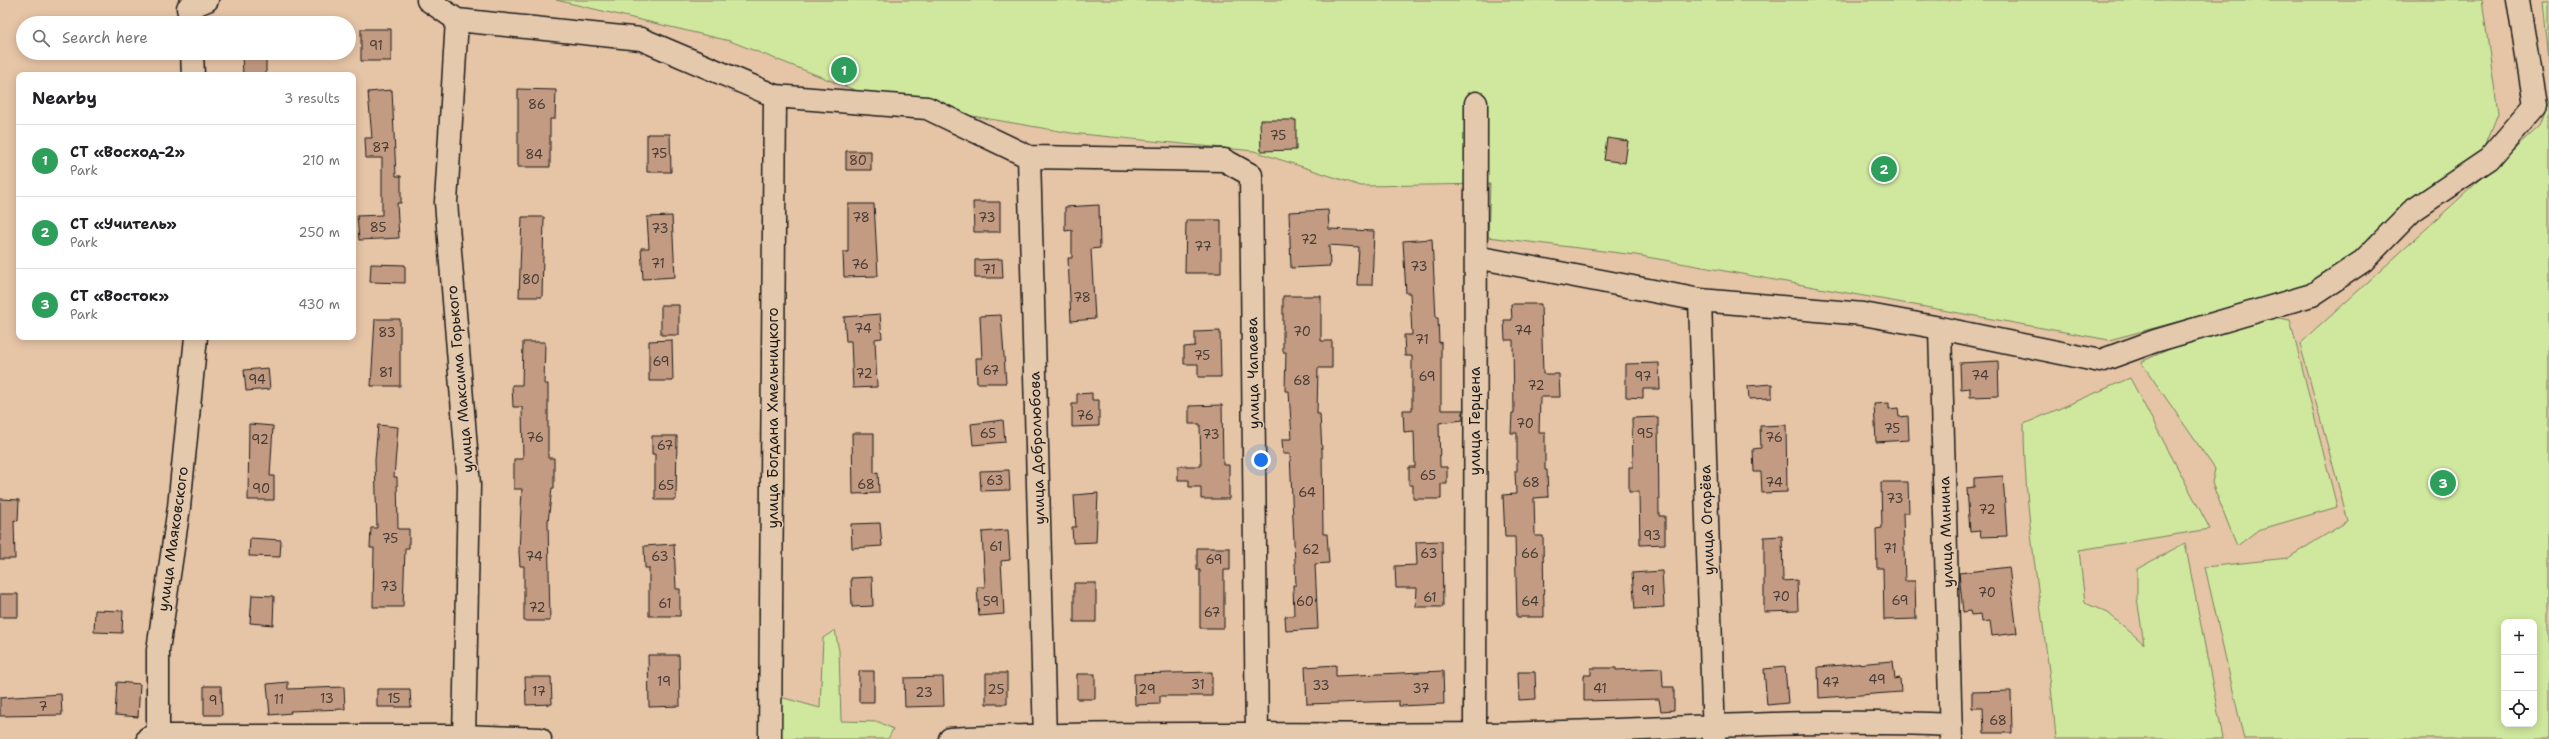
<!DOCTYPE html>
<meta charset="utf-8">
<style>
body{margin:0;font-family:"Shantell Sans",sans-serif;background:#f2f2f2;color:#202124}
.controls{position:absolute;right:12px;bottom:12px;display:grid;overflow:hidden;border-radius:8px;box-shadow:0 2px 10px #0003}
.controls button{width:36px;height:36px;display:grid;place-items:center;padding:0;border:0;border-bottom:1px solid #e0e0e0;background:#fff;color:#202124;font:20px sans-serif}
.you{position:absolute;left:1261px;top:460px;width:14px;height:14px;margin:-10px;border:3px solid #fff;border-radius:50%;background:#1a73e8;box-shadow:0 0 0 6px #1a73e833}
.badge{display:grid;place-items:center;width:26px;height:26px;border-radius:50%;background:#ea580c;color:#fff;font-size:13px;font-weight:700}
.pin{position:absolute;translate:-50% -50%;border:2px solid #fff;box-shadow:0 1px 4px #0006}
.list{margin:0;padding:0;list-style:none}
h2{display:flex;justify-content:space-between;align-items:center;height:52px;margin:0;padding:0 16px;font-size:17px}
h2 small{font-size:13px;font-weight:400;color:#757577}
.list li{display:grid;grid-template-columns:26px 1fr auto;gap:12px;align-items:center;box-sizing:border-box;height:72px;padding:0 16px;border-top:1px solid #e0e0e0}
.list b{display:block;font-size:15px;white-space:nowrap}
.list p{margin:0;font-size:13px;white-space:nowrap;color:#757577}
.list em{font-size:13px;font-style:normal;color:#757577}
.icon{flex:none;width:22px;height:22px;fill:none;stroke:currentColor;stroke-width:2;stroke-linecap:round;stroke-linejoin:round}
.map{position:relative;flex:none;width:2549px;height:739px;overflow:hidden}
.search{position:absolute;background:#fff;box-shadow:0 2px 10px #0003;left:16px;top:16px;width:340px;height:44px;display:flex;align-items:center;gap:10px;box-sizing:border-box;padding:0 14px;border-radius:22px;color:#757577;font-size:15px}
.panel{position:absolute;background:#fff;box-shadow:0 2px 10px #0003;left:16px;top:72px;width:340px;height:268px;border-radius:8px}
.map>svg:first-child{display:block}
.green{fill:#d0e89e;stroke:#76825d;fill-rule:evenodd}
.building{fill:#c39b82;stroke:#1c1c1c}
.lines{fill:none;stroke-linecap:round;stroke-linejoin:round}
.minor-casing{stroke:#1c1c1c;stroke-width:25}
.minor{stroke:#e5c9ac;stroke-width:22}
.labels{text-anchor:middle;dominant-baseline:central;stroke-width:3;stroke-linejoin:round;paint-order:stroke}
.number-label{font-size:13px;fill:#463c36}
.street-label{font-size:15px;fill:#1c1c1c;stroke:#e5c9ac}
</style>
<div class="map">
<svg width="2549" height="739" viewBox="0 0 2549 739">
<rect width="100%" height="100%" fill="#e6c4a6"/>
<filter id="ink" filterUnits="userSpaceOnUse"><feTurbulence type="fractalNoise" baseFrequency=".025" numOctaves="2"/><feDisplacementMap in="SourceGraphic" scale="8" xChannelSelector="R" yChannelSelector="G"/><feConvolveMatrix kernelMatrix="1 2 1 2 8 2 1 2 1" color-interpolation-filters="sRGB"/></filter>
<g filter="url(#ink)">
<path class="green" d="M556,0H2482L2498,113L2482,154L2401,205L2359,253L2301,289L2109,340L1636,255L1488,237L1490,184L1361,186L1254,151L1071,133L880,100L730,41Z
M2543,0H2549V60Z
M2549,101V739H2244L2205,567L2288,558L2348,521L2300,344L2540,125ZM2504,622H2534V724H2504Z
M2249,313L2290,320L2337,507L2258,530L2237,546L2212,483L2215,469L2141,362Z
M2130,378L2210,529L2079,550L2085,603L2108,613L2144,644L2137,598V569L2185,543L2223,739H2056C2048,633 2024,530 2024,424Z
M835,630L839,651L841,721L879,722L893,729L888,739H776L780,697L820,708L823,638Z"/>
<path class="building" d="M361,29H391V61H361Z
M242,53H266V75H243Z
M518,89L556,90L555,119H550V167H518Z
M392,90L396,176H401V203H397L399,238L359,240L357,216L382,215V158H366L365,138H372L368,92Z
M1260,120H1296V150L1261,151Z
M647,134H670L671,172H647Z
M1607,138L1628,141L1625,163L1604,160Z
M846,151H871V170H846Z
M973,202H1000V232H974Z
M848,204H874L878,276L844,277L843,252H848Z
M1099,205L1100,248L1091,249L1095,319L1071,321L1068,258H1072V230L1065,231V207Z
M1328,210L1329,229L1374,231L1372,285H1357L1359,247L1329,245L1330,266L1291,268L1289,212Z
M672,216L675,277L643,279L641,248H649L647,217Z
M522,217H544L542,297H519Z
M1186,220H1221V273H1185Z
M1432,239L1436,318H1438L1439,343L1441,342V410H1463V420L1439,423L1440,467H1447V484H1441V499H1413V485H1409V467H1415L1414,431L1404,432L1403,410H1412V356H1405L1404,335H1412L1410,293H1406L1403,241Z
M1002,259L1003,278H975V260Z
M371,264L405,265V283L370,282Z
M1283,296H1321V341H1332V368H1318L1317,414H1320L1322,451L1323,534H1327L1329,563L1315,564L1318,629L1286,631L1285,616H1294L1293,585H1296L1290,454H1283L1282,439H1292L1289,391H1285L1286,352H1283Z
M1511,304H1541L1543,374H1559L1560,397H1540L1539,433H1545V470H1547L1548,497L1534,498L1535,536H1543L1544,617H1517L1515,537H1505L1503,495L1516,494L1515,471H1517V433H1511L1512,413H1514L1513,340H1505L1504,320H1512Z
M661,305H679V335H661Z
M880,314L882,338L875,339L877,387L853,388L851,341H846L844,317Z
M1001,315L1006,383H977L976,358H982L980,316Z
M375,319H400V386H371Z
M1220,331L1221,377H1198V364H1184V347L1195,346V332Z
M672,340L673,381H649V341Z
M523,342H545L544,384H548V458H554V488H552L548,522L550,621H524V566H520L519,552L522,489H514V459H523L522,407H513L512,385H522Z
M1998,361L1999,396L1970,397V388L1961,389L1960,363Z
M1659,363L1660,389H1643V398L1626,397V364Z
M268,368L270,389L246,391L244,370Z
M1772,384V398L1749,399L1748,386Z
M1092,393V400H1099V426L1072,427V404H1077V394Z
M1889,403V409L1898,408L1899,417L1908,416L1909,440L1876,442L1874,404Z
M1222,405L1223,465H1229V499H1201V487H1189V480H1178V466H1201L1200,424H1189V406Z
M1658,417L1659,516H1665V544L1640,545L1639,492H1629V467H1633L1632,418Z
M1003,420L1005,442L973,445L971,424Z
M249,424L273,426L270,476H274V500H248Z
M378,425L398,427L394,477H397L398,529H409V548H405L403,607H373L374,548H370L371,528H377L375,460Z
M1786,425L1787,492L1762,493L1761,472H1754L1753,449L1761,448L1760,426Z
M852,433H874V473L878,472L879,493L853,494Z
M652,436H677L676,500H655V454H652Z
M1009,470L1010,490L981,491L980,471Z
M2003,476L2007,536L1981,537L1980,531L1970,532L1967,488L1974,487V478Z
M1881,482H1908L1909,513H1903L1905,581H1915L1916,619L1884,620L1883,568H1877L1876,529L1882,528Z
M1098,493L1096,542L1073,543L1072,527H1076L1074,495Z
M0,499L19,500L18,521L14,520L15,559H0Z
M880,523L882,546L852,548L851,524Z
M1008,530L1010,560L1001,561L1004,614L979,616L977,587H985L982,532Z
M1782,536L1783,581L1797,580L1798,611L1764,612V537Z
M250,538L281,540L280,557L249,556Z
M1442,541L1443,607H1416L1417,588H1396L1395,566L1417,565L1416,542Z
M674,544L676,589H680V616H649V568H645L644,546Z
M1197,548H1230V570H1224V628H1200V570H1197Z
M2009,567L2017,633L1992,636L1990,621L1982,622L1981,614L1971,615L1970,611L1963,612L1959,573Z
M1662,571L1664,607L1635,609L1632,573Z
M872,577L873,606L852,607L851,578Z
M1074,583H1096V622H1074Z
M0,594H18V617H0Z
M252,595L274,596L273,625L250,623Z
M95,610L123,611L122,633L94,632Z
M648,655H679L680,706L649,707Z
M1893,661L1895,679L1900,678L1901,692L1819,698L1818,667Z
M1336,665V676L1443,671L1444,704L1399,706V701L1307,704L1305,667Z
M1785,667L1788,703L1767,705L1764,669Z
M1591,668H1616V670L1662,668L1663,687H1674V710L1661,711L1659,699L1584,701V675H1591Z
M859,671H874V702H859Z
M1212,672V696H1160V704L1135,705L1134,674Z
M1518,672H1535L1536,699L1519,700Z
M986,673H1007V704H986Z
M1077,674H1095V699H1077Z
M525,677H551L552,704L526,705Z
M943,677L944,706L905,707L904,678Z
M117,682L140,684L138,717L115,715Z
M288,682V689L344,687L345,709L290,711L291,713L270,715L267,684Z
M204,686H221L222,715H204Z
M377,689H410L411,707H377Z
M2011,691L2012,733H1984L1983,708H1972V692Z
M61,694L62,715L0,716V698Z"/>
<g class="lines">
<defs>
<path id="minor" d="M428,0L457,20L641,39L775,96L927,108L1029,157L1224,160L1251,175L1257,739
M457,20L446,202L469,485L464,739
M191,23L188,8L207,0
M192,53L193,75
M1029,157L1045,739
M1476,257L1700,300L1863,314L1940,328L1951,739
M1700,300L1714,739
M1940,328L2100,361L2155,341L2312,295L2363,261L2412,211L2489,159L2535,105L2518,0
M148,738L158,736H464L540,739
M163,739L158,736V650L179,507L196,337
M770,739L775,96
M950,739C1124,730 1298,736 1473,734C1632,733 1791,717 1951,725
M1475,739L1476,103"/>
</defs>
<use href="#minor" class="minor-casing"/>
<use href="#minor" class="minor"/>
</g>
</g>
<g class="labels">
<g class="number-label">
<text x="376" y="45">91</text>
<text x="537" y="104">86</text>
<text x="1278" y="135">75</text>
<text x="381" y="147">87</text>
<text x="659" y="153">75</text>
<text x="534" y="154">84</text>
<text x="858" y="160">80</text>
<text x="861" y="217">78</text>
<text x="987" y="217">73</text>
<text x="378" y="227">85</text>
<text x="660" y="228">73</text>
<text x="1309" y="239">72</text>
<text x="1203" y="246">77</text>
<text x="658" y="263">71</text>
<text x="860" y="264">76</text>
<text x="1419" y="266">73</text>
<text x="989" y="269">71</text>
<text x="531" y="279">80</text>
<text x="1082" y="297">78</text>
<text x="863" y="328">74</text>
<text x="1523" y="330">74</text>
<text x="1302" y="331">70</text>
<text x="387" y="332">83</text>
<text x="1422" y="339">71</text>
<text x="1202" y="355">75</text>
<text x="661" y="361">69</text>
<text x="991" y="370">67</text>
<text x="386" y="372">81</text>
<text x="864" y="373">72</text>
<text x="1980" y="375">74</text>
<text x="1427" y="376">69</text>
<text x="1643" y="376">97</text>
<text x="257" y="379">94</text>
<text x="1302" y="380">68</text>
<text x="1536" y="385">72</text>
<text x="1085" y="415">76</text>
<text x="1525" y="423">70</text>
<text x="1892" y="428">75</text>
<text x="988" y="433">65</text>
<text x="1645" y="433">95</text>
<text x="1211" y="434">73</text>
<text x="535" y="437">76</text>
<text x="1774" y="437">76</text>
<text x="260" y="439">92</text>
<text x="665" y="445">67</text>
<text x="1428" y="475">65</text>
<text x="995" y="480">63</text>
<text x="1531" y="482">68</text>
<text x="1774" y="482">74</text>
<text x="866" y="484">68</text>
<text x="666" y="485">65</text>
<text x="261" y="488">90</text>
<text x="1307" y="492">64</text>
<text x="1895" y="498">73</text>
<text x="1987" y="509">72</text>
<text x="1652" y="535">93</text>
<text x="390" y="538">75</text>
<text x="996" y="546">61</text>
<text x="1890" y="548">71</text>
<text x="1311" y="549">62</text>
<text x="1429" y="553">63</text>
<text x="1530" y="553">66</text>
<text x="534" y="556">74</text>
<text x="660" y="556">63</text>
<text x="1214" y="559">69</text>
<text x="389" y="586">73</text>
<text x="1648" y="590">91</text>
<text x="1987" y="592">70</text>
<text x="1781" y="596">70</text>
<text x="1430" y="597">61</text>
<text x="1900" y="600">69</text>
<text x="991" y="601">59</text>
<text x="1305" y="601">60</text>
<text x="1530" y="601">64</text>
<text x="665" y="603">61</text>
<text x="537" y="607">72</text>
<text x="1212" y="612">67</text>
<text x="1877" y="679">49</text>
<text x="664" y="681">19</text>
<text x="1831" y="682">47</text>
<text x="1198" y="684">31</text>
<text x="1321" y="685">33</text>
<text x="1421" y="688">37</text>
<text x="1600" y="688">41</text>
<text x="996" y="689">25</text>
<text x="1147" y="689">29</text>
<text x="539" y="691">17</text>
<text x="924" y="692">23</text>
<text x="327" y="698">13</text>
<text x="394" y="698">15</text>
<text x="279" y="699">11</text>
<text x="213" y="700">9</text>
<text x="43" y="706">7</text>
<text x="1998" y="720">68</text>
</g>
<g class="street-label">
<text transform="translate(1253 373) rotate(-91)">улица Чапаева</text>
<text transform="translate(460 379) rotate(-95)">улица Максима Горького</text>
<text transform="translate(773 418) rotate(-90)">улица Богдана Хмельницкого</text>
<text transform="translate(1475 421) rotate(-90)">улица Герцена</text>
<text transform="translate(1037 448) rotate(-92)">улица Добролюбова</text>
<text transform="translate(1707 520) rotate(-92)">улица Огарёва</text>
<text transform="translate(1946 532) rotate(-92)">улица Минина</text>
<text transform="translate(173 539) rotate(-82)">улица Маяковского</text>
</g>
</g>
</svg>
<div class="controls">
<button>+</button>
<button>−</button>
<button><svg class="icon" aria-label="locate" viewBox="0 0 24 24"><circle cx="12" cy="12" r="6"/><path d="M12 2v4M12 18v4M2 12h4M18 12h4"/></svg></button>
</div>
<div class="you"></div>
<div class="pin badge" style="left:844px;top:70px;background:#2e9e5b">1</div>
<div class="pin badge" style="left:1884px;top:169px;background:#2e9e5b">2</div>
<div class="pin badge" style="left:2443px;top:483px;background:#2e9e5b">3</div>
<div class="search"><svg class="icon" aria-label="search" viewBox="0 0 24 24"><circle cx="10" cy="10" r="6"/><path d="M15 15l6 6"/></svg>Search here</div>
<section class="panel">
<h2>Nearby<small>3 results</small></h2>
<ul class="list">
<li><span class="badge" style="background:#2e9e5b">1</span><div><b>СТ «Восход-2»</b><p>Park</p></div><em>210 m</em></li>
<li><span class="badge" style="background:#2e9e5b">2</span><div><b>СТ «Учитель»</b><p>Park</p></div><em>250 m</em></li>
<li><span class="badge" style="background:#2e9e5b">3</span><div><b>СТ «Восток»</b><p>Park</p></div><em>430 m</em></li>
</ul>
</section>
</div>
